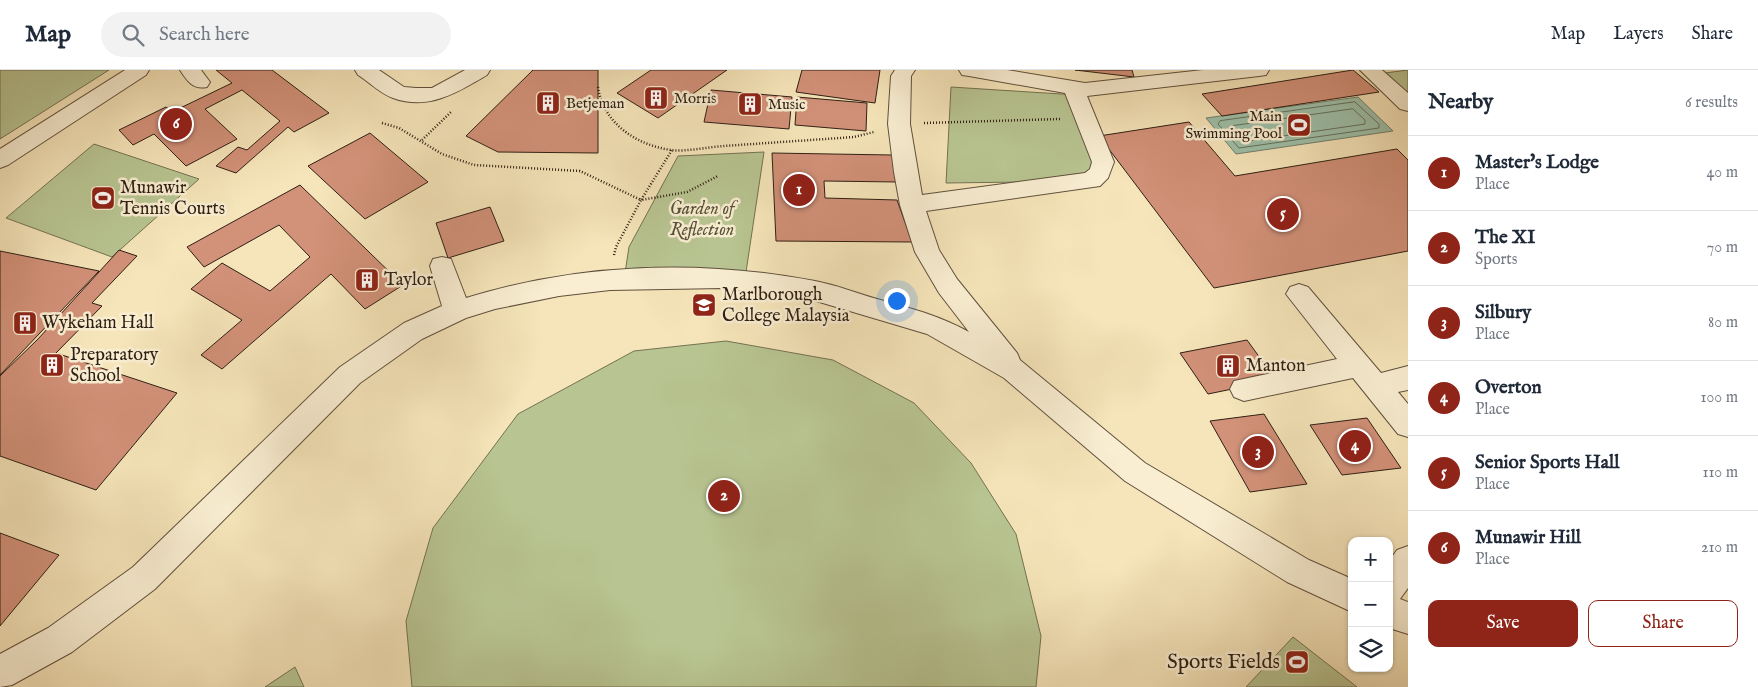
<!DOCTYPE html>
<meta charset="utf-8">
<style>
body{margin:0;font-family:"IM FELL English",serif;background:#f2f2f3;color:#1f2937}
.controls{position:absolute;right:15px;bottom:15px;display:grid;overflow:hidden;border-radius:10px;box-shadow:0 1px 4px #0004}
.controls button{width:45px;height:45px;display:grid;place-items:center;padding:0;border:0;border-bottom:1px solid #e0e1e3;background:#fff;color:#1f2937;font:25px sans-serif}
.you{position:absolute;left:896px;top:230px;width:18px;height:18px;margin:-12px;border:4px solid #fff;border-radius:50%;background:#1a73e8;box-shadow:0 0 0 8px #1a73e833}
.badge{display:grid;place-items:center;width:32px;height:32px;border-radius:50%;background:#8f2418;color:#fff;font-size:16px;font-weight:700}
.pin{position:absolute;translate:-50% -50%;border:2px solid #fff;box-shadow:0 1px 5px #0006}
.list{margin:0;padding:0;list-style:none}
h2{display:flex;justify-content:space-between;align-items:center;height:65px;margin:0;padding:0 20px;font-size:21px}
h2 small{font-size:16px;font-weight:400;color:#747a83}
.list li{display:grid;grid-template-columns:32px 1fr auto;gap:15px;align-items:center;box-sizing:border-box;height:75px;padding:0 20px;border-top:1px solid #e0e1e3}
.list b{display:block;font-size:19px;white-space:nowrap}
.list p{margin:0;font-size:16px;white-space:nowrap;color:#747a83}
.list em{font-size:16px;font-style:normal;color:#747a83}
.actions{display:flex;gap:10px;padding:15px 20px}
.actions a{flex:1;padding:11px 0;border:1px solid #8f2418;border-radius:10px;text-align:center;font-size:18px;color:#8f2418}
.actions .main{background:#8f2418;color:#fff}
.icon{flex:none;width:28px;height:28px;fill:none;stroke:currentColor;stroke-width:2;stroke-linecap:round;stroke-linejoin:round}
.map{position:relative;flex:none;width:1408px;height:617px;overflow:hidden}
header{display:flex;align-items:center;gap:30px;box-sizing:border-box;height:70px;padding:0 25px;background:#fff;border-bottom:1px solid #e0e1e3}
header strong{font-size:24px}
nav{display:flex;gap:28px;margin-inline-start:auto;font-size:18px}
.search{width:350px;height:45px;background:#f2f2f3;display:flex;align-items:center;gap:12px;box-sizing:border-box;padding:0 18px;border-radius:28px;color:#747a83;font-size:19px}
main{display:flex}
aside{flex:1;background:#fff}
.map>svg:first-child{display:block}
.green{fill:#b8c592;stroke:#737252}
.water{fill:#9ec0a9;stroke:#71806d}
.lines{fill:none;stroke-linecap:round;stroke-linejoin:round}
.shore{stroke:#66705e;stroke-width:1}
.building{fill:#d29179;stroke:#2e1f13}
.minor-casing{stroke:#60503d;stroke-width:2}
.path{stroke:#2e1f13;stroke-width:2.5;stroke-dasharray:1 2;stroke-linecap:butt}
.minor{fill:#f9eed2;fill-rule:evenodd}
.labels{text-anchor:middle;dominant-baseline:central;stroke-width:5;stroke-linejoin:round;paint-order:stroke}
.far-poi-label{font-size:15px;fill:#2e1f13;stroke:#f9eed2;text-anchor:start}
.poi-label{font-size:18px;fill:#2e1f13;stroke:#f9eed2;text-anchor:start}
.park-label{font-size:18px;font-style:italic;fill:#575139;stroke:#f9eed2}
.near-poi-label{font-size:21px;fill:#2e1f13;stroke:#f9eed2;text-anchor:end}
</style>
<header>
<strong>Map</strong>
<div class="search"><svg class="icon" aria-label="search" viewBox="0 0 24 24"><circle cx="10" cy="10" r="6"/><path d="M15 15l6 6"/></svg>Search here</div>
<nav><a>Map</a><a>Layers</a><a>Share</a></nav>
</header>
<main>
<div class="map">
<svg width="1408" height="617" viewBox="0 0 1408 617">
<rect width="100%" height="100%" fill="#f6e5ba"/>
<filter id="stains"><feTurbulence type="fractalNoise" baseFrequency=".004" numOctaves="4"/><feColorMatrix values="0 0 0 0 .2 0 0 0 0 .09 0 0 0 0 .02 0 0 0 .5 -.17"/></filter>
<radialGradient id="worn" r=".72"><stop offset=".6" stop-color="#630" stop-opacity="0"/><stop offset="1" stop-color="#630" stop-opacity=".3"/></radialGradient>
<path class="green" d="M0,0H109L0,69Z
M1408,0V23L1385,3Z
M951,17L1077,25L1103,111L946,113Z
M94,74L199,109L112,187L6,148Z
M764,82L746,202L625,203L629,177L678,86Z
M726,271L833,290L914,333L971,393L1016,464L1041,566L1036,617H412L406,551L433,458L518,344L634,281Z
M1293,567L1357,617H1246Z
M295,597L304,617H265Z"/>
<path class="water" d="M1358,27L1393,61L1236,84L1206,48Z"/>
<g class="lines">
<path class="shore" d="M1355,32L1379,54V58L1239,78L1218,54L1220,51Z
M1353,39L1365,50V54L1242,72L1230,58L1232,56Z"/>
</g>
<path class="building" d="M216,0H272L329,43L294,62L288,57L236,103L216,96L238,77L247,80L280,51L242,20L205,39L237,69L186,96L154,64L133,75L119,60L166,37L172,42L232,13Z
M533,0H598V83L498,82L466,66Z
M651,0H727L658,48L617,23Z
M802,0H880L875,33L796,22Z
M1075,0H1132L1134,7Z
M1353,0L1379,22L1222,46L1202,24Z
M711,20L792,27L789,59L704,52Z
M797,27L867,33L866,61L795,55Z
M1189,52L1235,106L1397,79L1408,90V181L1214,218L1099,66Z
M370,63L428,112L365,149L308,96Z
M772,83L892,85L898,112L824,111L825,128L897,130L912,172L776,171Z
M300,115L403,215L365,239L331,204L222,299L201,285L242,250L191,219L222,193L270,221L310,187L279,155L204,197L187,177Z
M490,137L504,171L448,188L436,153Z
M119,180L137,186L92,233L102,236L56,283L177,323L96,420L0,386V306L38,269Z
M0,181L99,201L0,305Z
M1247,270L1276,310L1208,324L1180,283Z
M1264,344L1307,414L1250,422L1210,351Z
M1367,348L1401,398L1342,405L1310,355Z
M0,463L59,485L0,556Z"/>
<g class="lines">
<defs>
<path id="minor" d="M125,0H149L146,5L8,95L0,98V79Z
M180,0H201L210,12L207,17C193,20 187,11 180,0Z
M355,0H379L404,17L416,18H432L465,0H490L487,5C458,22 429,41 393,28C381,24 369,12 358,5Z
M895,0H915L911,6L910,54L922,125L1085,103L1090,99L1092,92L1065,23L969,6L962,5L959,0H1007L1085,13L1203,0H1269L1266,5L1259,6L1087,26L1114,92L1108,108L1100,116L926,141L939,180L957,209L1017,283L1020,290L1145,393L1309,490L1352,509V542L1287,512L1125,411L1004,308L927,264L816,231L723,218L610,220L559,226L495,239L466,248L422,269L360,313L155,519L72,582L12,615L0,617V584L48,558L133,497L340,297L404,253L442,236L430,196L433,189L442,187L451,189L466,228C578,193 700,189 815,211C836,215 856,223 877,229C910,238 938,245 969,262L939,223L915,182L900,135L894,102L888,54L891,6Z
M1360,0H1382L1408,23V41L1400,39Z
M1299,214L1308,217L1381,303L1408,296V320L1398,322L1408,334V367L1398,364L1353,308L1244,331L1234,327L1230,319L1234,311L1337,289L1286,224L1290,217Z
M1408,476V518L1400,529L1408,532V564L1389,558V491L1397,480Z"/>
</defs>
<use href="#minor" class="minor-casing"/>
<path class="path" d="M598,17C603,53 636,75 671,80C687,82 707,77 724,76C767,73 811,70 854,67L874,62
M382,53L399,58L442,84L474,95L580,101L641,130L672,80
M924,53L1060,49
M422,70L452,41
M614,185L616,177L641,130L687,122L718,106"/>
<use href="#minor" class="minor"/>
</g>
<defs>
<symbol id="building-square" viewBox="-11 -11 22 22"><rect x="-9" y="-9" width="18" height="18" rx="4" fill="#8f2418" stroke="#f9eed2"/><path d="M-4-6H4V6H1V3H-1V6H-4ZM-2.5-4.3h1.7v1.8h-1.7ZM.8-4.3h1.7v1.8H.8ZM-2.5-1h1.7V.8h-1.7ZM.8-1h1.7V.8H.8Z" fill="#fff"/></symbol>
<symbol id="stadium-square" viewBox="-11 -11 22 22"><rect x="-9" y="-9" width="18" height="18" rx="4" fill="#8f2418" stroke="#f9eed2"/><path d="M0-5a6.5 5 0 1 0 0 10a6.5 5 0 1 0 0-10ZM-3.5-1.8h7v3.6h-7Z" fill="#fff"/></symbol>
<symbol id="university-square" viewBox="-11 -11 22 22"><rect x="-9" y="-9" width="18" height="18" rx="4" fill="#8f2418" stroke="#f9eed2"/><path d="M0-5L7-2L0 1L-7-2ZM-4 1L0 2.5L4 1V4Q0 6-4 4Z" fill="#fff"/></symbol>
</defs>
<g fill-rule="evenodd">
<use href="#building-square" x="642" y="14" width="28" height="28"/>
<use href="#building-square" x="534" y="19" width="28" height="28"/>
<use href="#building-square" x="736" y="20" width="28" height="28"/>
<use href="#stadium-square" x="1285" y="41" width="28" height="28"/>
<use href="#stadium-square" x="89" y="114" width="28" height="28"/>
<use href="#building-square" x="353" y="196" width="28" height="28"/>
<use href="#university-square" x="690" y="221" width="28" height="28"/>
<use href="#building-square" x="11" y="239" width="28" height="28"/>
<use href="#building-square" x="38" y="281" width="28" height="28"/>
<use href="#building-square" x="1214" y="282" width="28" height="28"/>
<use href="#stadium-square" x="1283" y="578" width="28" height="28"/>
</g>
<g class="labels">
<g class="far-poi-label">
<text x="674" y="28">Morris</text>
<text x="566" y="33">Betjeman</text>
<text x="768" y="34">Music</text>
<text x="1282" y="46" text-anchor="end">Main<tspan x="1282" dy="17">Swimming Pool</tspan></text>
</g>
<g class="poi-label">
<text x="120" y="118">Munawir<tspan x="120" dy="21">Tennis Courts</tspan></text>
<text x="384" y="210">Taylor</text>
<text x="722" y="225">Marlborough<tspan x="722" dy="21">College Malaysia</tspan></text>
<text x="42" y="253">Wykeham Hall</text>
<text x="70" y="285">Preparatory<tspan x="70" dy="21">School</tspan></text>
<text x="1246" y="296">Manton</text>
</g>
<g class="park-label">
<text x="702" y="139">Garden of<tspan x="702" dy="21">Reflection</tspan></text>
</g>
<g class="near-poi-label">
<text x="1280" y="592">Sports Fields</text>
</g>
</g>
<rect width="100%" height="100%" filter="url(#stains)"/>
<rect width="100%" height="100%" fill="url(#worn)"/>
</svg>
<div class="controls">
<button>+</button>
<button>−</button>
<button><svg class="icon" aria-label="layers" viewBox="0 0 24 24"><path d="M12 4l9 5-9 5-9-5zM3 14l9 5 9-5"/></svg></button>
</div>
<div class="you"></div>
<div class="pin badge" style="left:799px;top:120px">1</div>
<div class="pin badge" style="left:724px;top:426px">2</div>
<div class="pin badge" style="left:1258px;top:382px">3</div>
<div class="pin badge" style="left:1355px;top:376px">4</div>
<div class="pin badge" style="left:1283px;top:144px">5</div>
<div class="pin badge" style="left:176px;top:54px">6</div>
</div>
<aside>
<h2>Nearby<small>6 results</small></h2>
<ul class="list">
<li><span class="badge">1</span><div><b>Master's Lodge</b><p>Place</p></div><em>40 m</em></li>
<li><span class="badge">2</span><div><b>The XI</b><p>Sports</p></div><em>70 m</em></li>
<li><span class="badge">3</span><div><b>Silbury</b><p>Place</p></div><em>80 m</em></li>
<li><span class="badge">4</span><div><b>Overton</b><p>Place</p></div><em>100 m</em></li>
<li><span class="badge">5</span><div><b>Senior Sports Hall</b><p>Place</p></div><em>110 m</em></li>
<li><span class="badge">6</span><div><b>Munawir Hill</b><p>Place</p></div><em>210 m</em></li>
</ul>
<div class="actions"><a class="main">Save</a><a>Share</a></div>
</aside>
</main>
